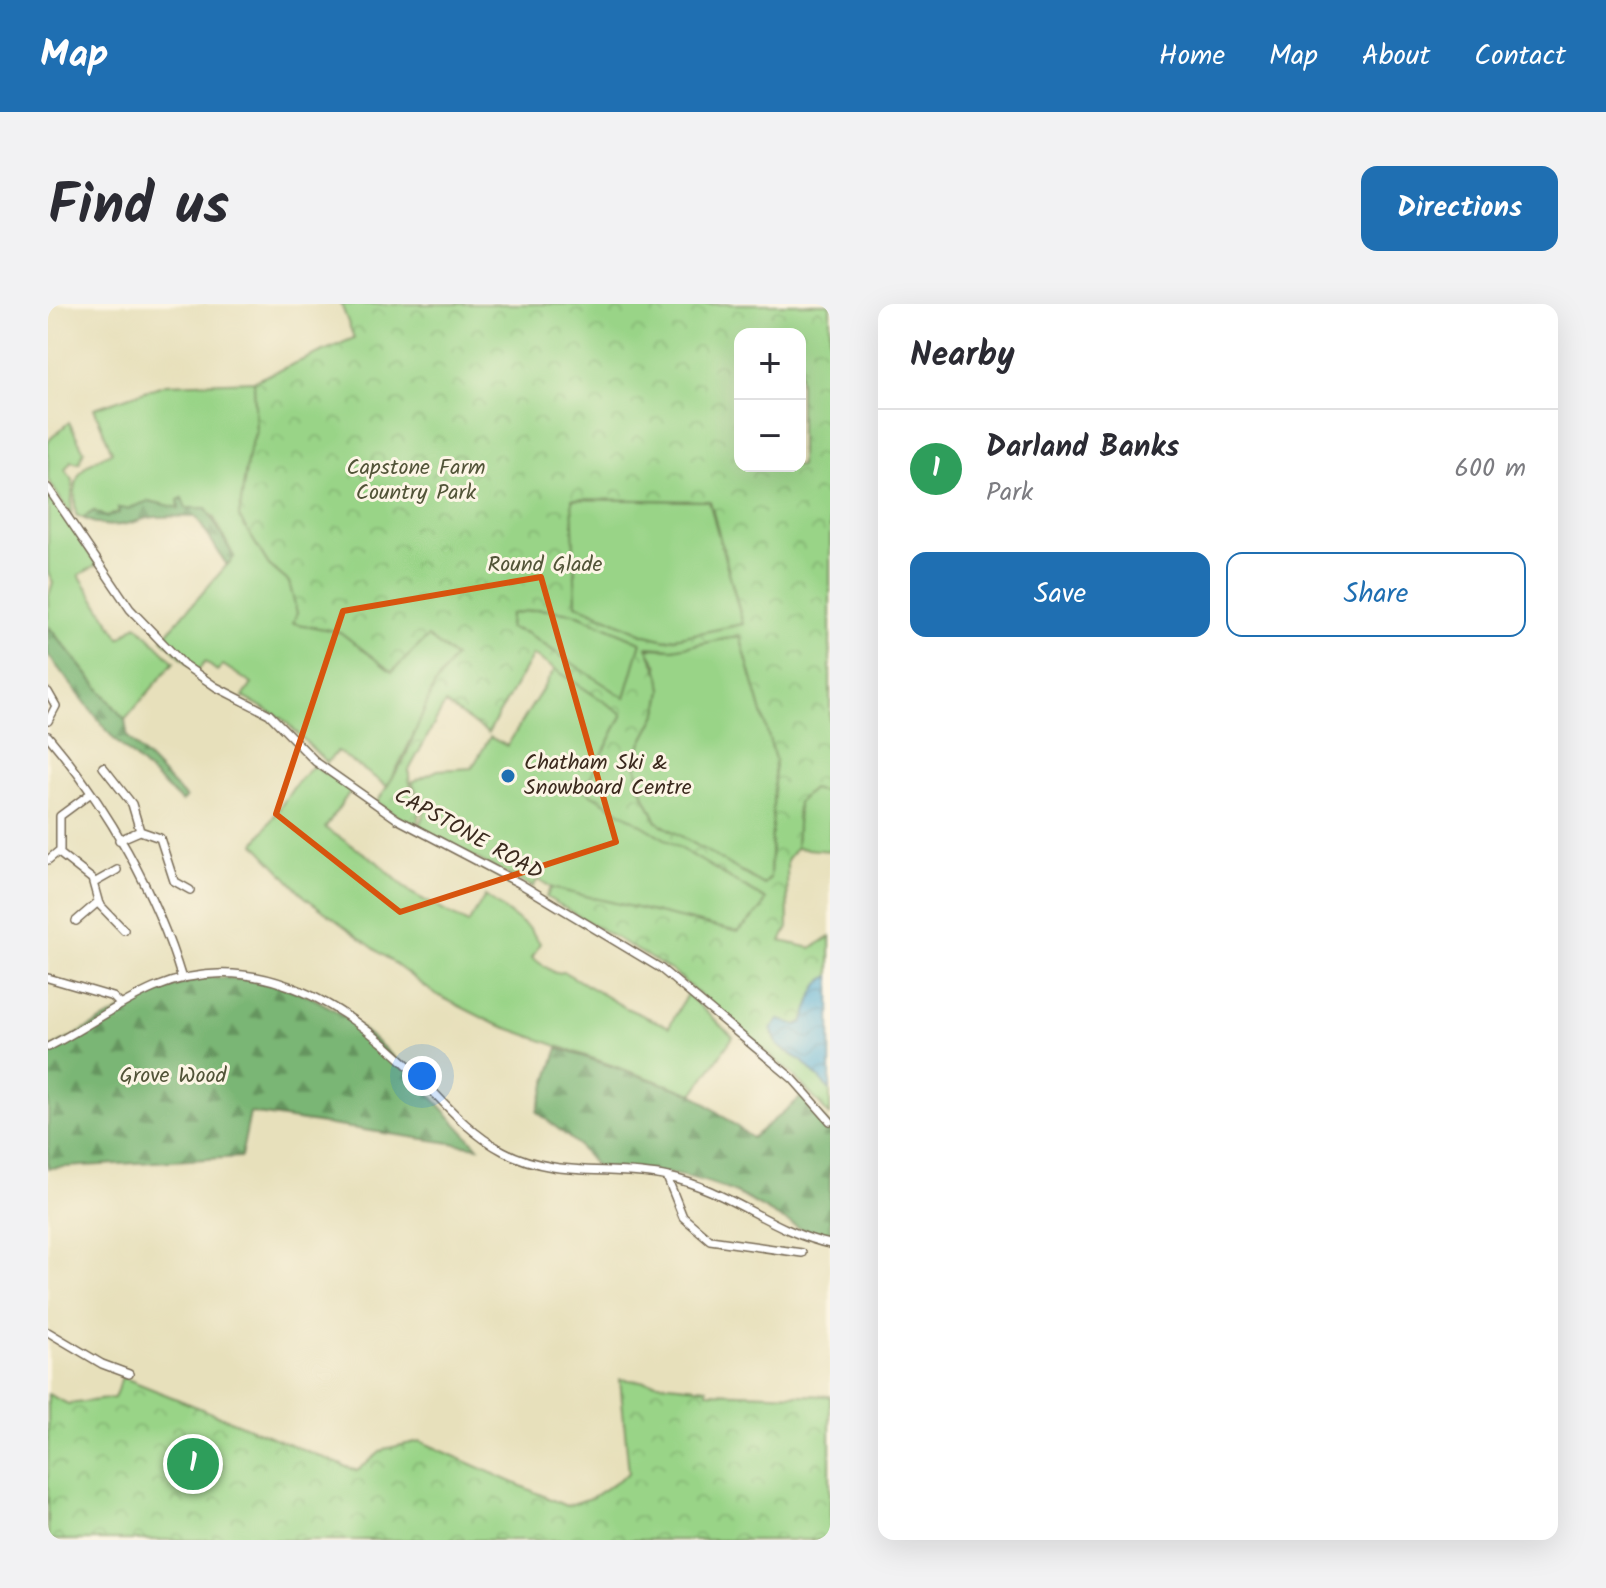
<!DOCTYPE html>
<meta charset="utf-8">
<style>
body{margin:0;font-family:Kalam,sans-serif;background:#f2f2f3;color:#2b2b33}
.controls{position:absolute;right:24px;top:24px;display:grid;overflow:hidden;border-radius:16px;box-shadow:0 8px 32px #0002}
.controls button{width:72px;height:72px;display:grid;place-items:center;padding:0;border:0;border-bottom:2px solid #e1e1e2;background:#fff;color:#2b2b33;font:40px sans-serif}
.you{position:absolute;left:374px;top:772px;width:28px;height:28px;margin:-20px;border:6px solid #fff;border-radius:50%;background:#1a73e8;box-shadow:0 0 0 12px #1a73e833}
.badge{display:grid;place-items:center;width:52px;height:52px;border-radius:50%;background:#1f6fb2;color:#fff;font-size:26px;font-weight:700}
.pin{position:absolute;translate:-50% -50%;border:4px solid #fff;box-shadow:0 2px 8px #0006}
.list{margin:0;padding:0;list-style:none}
h2{display:flex;justify-content:space-between;align-items:center;height:104px;margin:0;padding:0 32px;font-size:34px}
h2 small{font-size:26px;font-weight:400;color:#7c7c81}
.list li{display:grid;grid-template-columns:52px 1fr auto;gap:24px;align-items:center;box-sizing:border-box;height:120px;padding:0 32px;border-top:2px solid #e1e1e2}
.list b{display:block;font-size:30px;white-space:nowrap}
.list p{margin:0;font-size:26px;white-space:nowrap;color:#7c7c81}
.list em{font-size:26px;font-style:normal;color:#7c7c81}
.actions{display:flex;gap:16px;padding:24px 32px}
.actions a{flex:1;padding:18px 0;border:2px solid #1f6fb2;border-radius:16px;text-align:center;font-size:28px;color:#1f6fb2}
.actions .main{background:#1f6fb2;color:#fff}
.map{position:relative;flex:none;width:782px;height:1236px;overflow:hidden;border-radius:16px}
header{display:flex;align-items:center;gap:48px;box-sizing:border-box;height:112px;padding:0 40px;background:#1f6fb2;color:#fff}
header strong{font-size:38px}
nav{display:flex;gap:44px;margin-inline-start:auto;font-size:28px}
.intro{display:flex;align-items:center;justify-content:space-between;box-sizing:border-box;height:192px;padding:0 48px}
h1{margin:0;font-size:56px}
.button{padding:20px 36px;border-radius:16px;background:#1f6fb2;color:#fff;font-size:28px;font-weight:700}
main{display:flex;gap:48px;padding:0 48px}
aside{flex:1;background:#fff;border-radius:16px;box-shadow:0 8px 32px #0002}
.map>svg:first-child{display:block}
.grass{fill:#99d487;stroke:#6a7f52;stroke-width:2}
.forest{fill:url(#forest-firs);stroke:#5a7049;stroke-width:2}
.park{fill:url(#park-crowns);stroke:#6a7f52;stroke-width:2;fill-rule:evenodd}
.water{fill:url(#water-waves);stroke:#4a6d7a;stroke-width:2}
.lines{fill:none;stroke-linecap:round;stroke-linejoin:round}
.minor-casing{stroke:#776a55;stroke-width:10}
.minor{stroke:#fff;stroke-width:7}
.marked{fill:none;stroke:#d7540e;stroke-width:6;stroke-linejoin:round}
.poi-dot{fill:#1f6fb2;stroke:#fcf5e5;stroke-width:3}
.labels{text-anchor:middle;dominant-baseline:central;stroke-width:6;stroke-linejoin:round;paint-order:stroke}
.park-label{font-size:22px;fill:#525438;stroke:#fcf5e5}
.poi-label{font-size:22px;fill:#3b2a1e;stroke:#fcf5e5;text-anchor:start}
.street-label{font-size:22px;fill:#3b2a1e;stroke:#fcf5e5}
</style>
<header>
<strong>Map</strong>
<nav><a>Home</a><a>Map</a><a>About</a><a>Contact</a></nav>
</header>
<div class="intro"><h1>Find us</h1><a class="button">Directions</a></div>
<main>
<div class="map">
<svg width="782" height="1236" viewBox="0 0 782 1236">
<defs>
<pattern id="forest-firs" width="22" height="20" patternUnits="userSpaceOnUse" patternTransform="scale(2)"><rect width="22" height="20" fill="#7ab674"/><path d="M5 1l3.5 6h-7zM16 11l3.5 6h-7z" fill="#65945f"/></pattern>
<pattern id="park-crowns" width="20" height="18" patternUnits="userSpaceOnUse" patternTransform="scale(2)"><rect width="20" height="18" fill="#99d487"/><path d="M2 6a3 3 0 1 1 6 0M12 15a3 3 0 1 1 6 0" fill="none" stroke="#85b674"/></pattern>
<pattern id="water-waves" width="16" height="10" patternUnits="userSpaceOnUse" patternTransform="scale(2)"><rect width="16" height="10" fill="#59b0d5"/><path d="M0 5q4-4 8 0t8 0" fill="none" stroke="#4b8fac"/></pattern>
</defs>
<rect width="100%" height="100%" fill="#fcf5e5"/>
<filter id="ink" filterUnits="userSpaceOnUse"><feTurbulence type="fractalNoise" baseFrequency=".0125" numOctaves="2"/><feDisplacementMap in="SourceGraphic" scale="16" xChannelSelector="R" yChannelSelector="G"/><feConvolveMatrix kernelMatrix="1 2 1 2 8 2 1 2 1" color-interpolation-filters="sRGB"/></filter>
<filter id="wash" filterUnits="userSpaceOnUse"><feTurbulence type="fractalNoise" baseFrequency=".006" numOctaves="4" result="noise"/><feDisplacementMap in="SourceGraphic" scale="32" xChannelSelector="R" yChannelSelector="G"/><feGaussianBlur stdDeviation="1.8" result="paint"/><feColorMatrix in="noise" values="0 0 0 0 0 0 0 0 0 0 0 0 0 0 0 0 0 1.4 0 .05"/><feComposite in="paint" operator="in"/></filter>
<g filter="url(#wash)">
<rect width="100%" height="100%" fill="#e7e0bb"/>
<path class="grass" d="M206,77L208,127L200,151L191,213L221,261L241,278L250,309L292,327L344,368L380,332L407,353C378,394 365,440 339,482L289,447L279,459L234,414L195,393L204,380L175,361L169,367L157,358L149,368L114,335L186,253L165,212L101,197L57,213L46,207L35,214L28,211C24,172 29,163 64,148L46,104L118,80Z
M21,118L36,147L31,159L23,157L17,166L25,176L23,211L0,176V137Z
M0,188L49,261L31,271L72,334L89,321L126,358L77,416L0,322V294L5,278L0,269Z
M523,195L661,197L695,320L618,336L597,331L528,300Z
M491,305L526,309L593,338L577,395L478,329L461,324L462,309Z
M692,332L727,455L722,574L716,581L609,518L590,478L588,450L610,408L614,386L609,360L599,344L625,345Z
M507,365L575,410L537,486L718,595L713,606L690,628L506,585L490,575L485,583L370,525L377,506L364,478L390,466L424,464L442,433L459,442Z
M265,462L303,486L277,524L328,557L363,589L420,620L437,592L481,624L492,639L484,654L507,669L516,668L578,704L621,723L639,690L685,733L645,790L445,719L387,690L257,593L207,540L248,480Z
M764,485L782,489V547L748,544L750,498Z"/>
<path class="forest" d="M134,194L138,204H158L186,253L179,261L148,213C132,213 111,211 96,215C72,223 56,225 35,214L46,207L57,213L71,209L70,204L79,205L101,197L131,204L130,196Z
M0,322L77,416L80,434L138,494L134,498L65,434L0,351Z
M160,673C195,674 235,679 267,695C332,728 382,792 430,843L202,809L193,853L0,864V746C54,718 100,686 160,673Z
M510,744L645,790L704,834L755,792L782,822V935C747,927 720,905 688,889C645,869 596,865 549,864L529,840L489,808Z"/>
<path class="park" d="M293,0H782V489L764,485L750,498L748,544L739,556L740,624L733,637L763,644L782,633V812L747,773L624,667L498,593L503,584L690,628L713,606L718,596L536,486L575,410L485,351L440,429L397,400L361,466C359,491 379,494 367,524L329,498L356,456L386,382L406,353L380,333L344,368L292,328L245,319L249,309L241,278L221,261L191,213L200,151L208,127L206,77L306,34ZM692,30H752V162H692ZM524,195L662,197L695,320L618,336L597,331L528,300ZM491,305L526,309L593,338L577,394L478,329L461,324L462,310ZM692,332L727,455L722,574L716,581L609,518L590,478L588,450L610,408L614,386L612,372L599,343L625,345Z
M74,1073L309,1167L336,1145L372,1137L518,1202L543,1194L581,1169L572,1075L659,1084V1088L782,1092V1236H0V1090L20,1100L66,1094Z"/>
<path class="water" d="M782,672V786L754,757L730,742L723,725L731,716L749,721L755,718C764,701 762,681 782,672Z"/>
</g>
<g filter="url(#ink)">
<g class="lines">
<defs>
<path id="minor" d="M0,184L82,305L135,360L168,383L221,410L268,458L349,515L471,579L612,664L745,775L782,817
M0,388L8,402L0,417
M0,432C59,502 108,588 134,675
M55,463L84,500L92,527L71,536
M92,527L112,534L126,577L142,586
M11,549L44,575L51,600L76,626
M0,556L12,546V512L43,489
M46,579L69,566
M28,617L50,598
M0,674L65,693L73,701
M0,743C36,725 69,700 106,684C200,644 288,694 356,758C388,788 415,826 455,847C508,875 564,861 620,873C679,885 725,928 782,940
M619,873L635,913L662,936L754,949
M0,1028L54,1060L81,1070"/>
</defs>
<use href="#minor" class="minor-casing"/>
<use href="#minor" class="minor"/>
</g>
</g>
<path class="marked" d="M493,273L568,538L352,608L228,510L295,307Z"/>
<circle class="poi-dot" cx="460" cy="472" r="8"/>
<g class="labels">
<g class="park-label">
<text x="368" y="164">Capstone Farm<tspan x="368" dy="25">Country Park</tspan></text>
<text x="497" y="261">Round Glade</text>
<text x="125" y="772">Grove Wood</text>
</g>
<g class="poi-label">
<text x="476" y="459">Chatham Ski &amp;<tspan x="476" dy="25">Snowboard Centre</tspan></text>
</g>
<g class="street-label">
<text transform="translate(420 531) rotate(29)">CAPSTONE ROAD</text>
</g>
</g>
</svg>
<div class="controls">
<button>+</button>
<button>−</button>
</div>
<div class="you"></div>
<div class="pin badge" style="left:145px;top:1160px;background:#2e9e5b">1</div>
</div>
<aside>
<h2>Nearby<small></small></h2>
<ul class="list">
<li><span class="badge" style="background:#2e9e5b">1</span><div><b>Darland Banks</b><p>Park</p></div><em>600 m</em></li>
</ul>
<div class="actions"><a class="main">Save</a><a>Share</a></div>
</aside>
</main>
